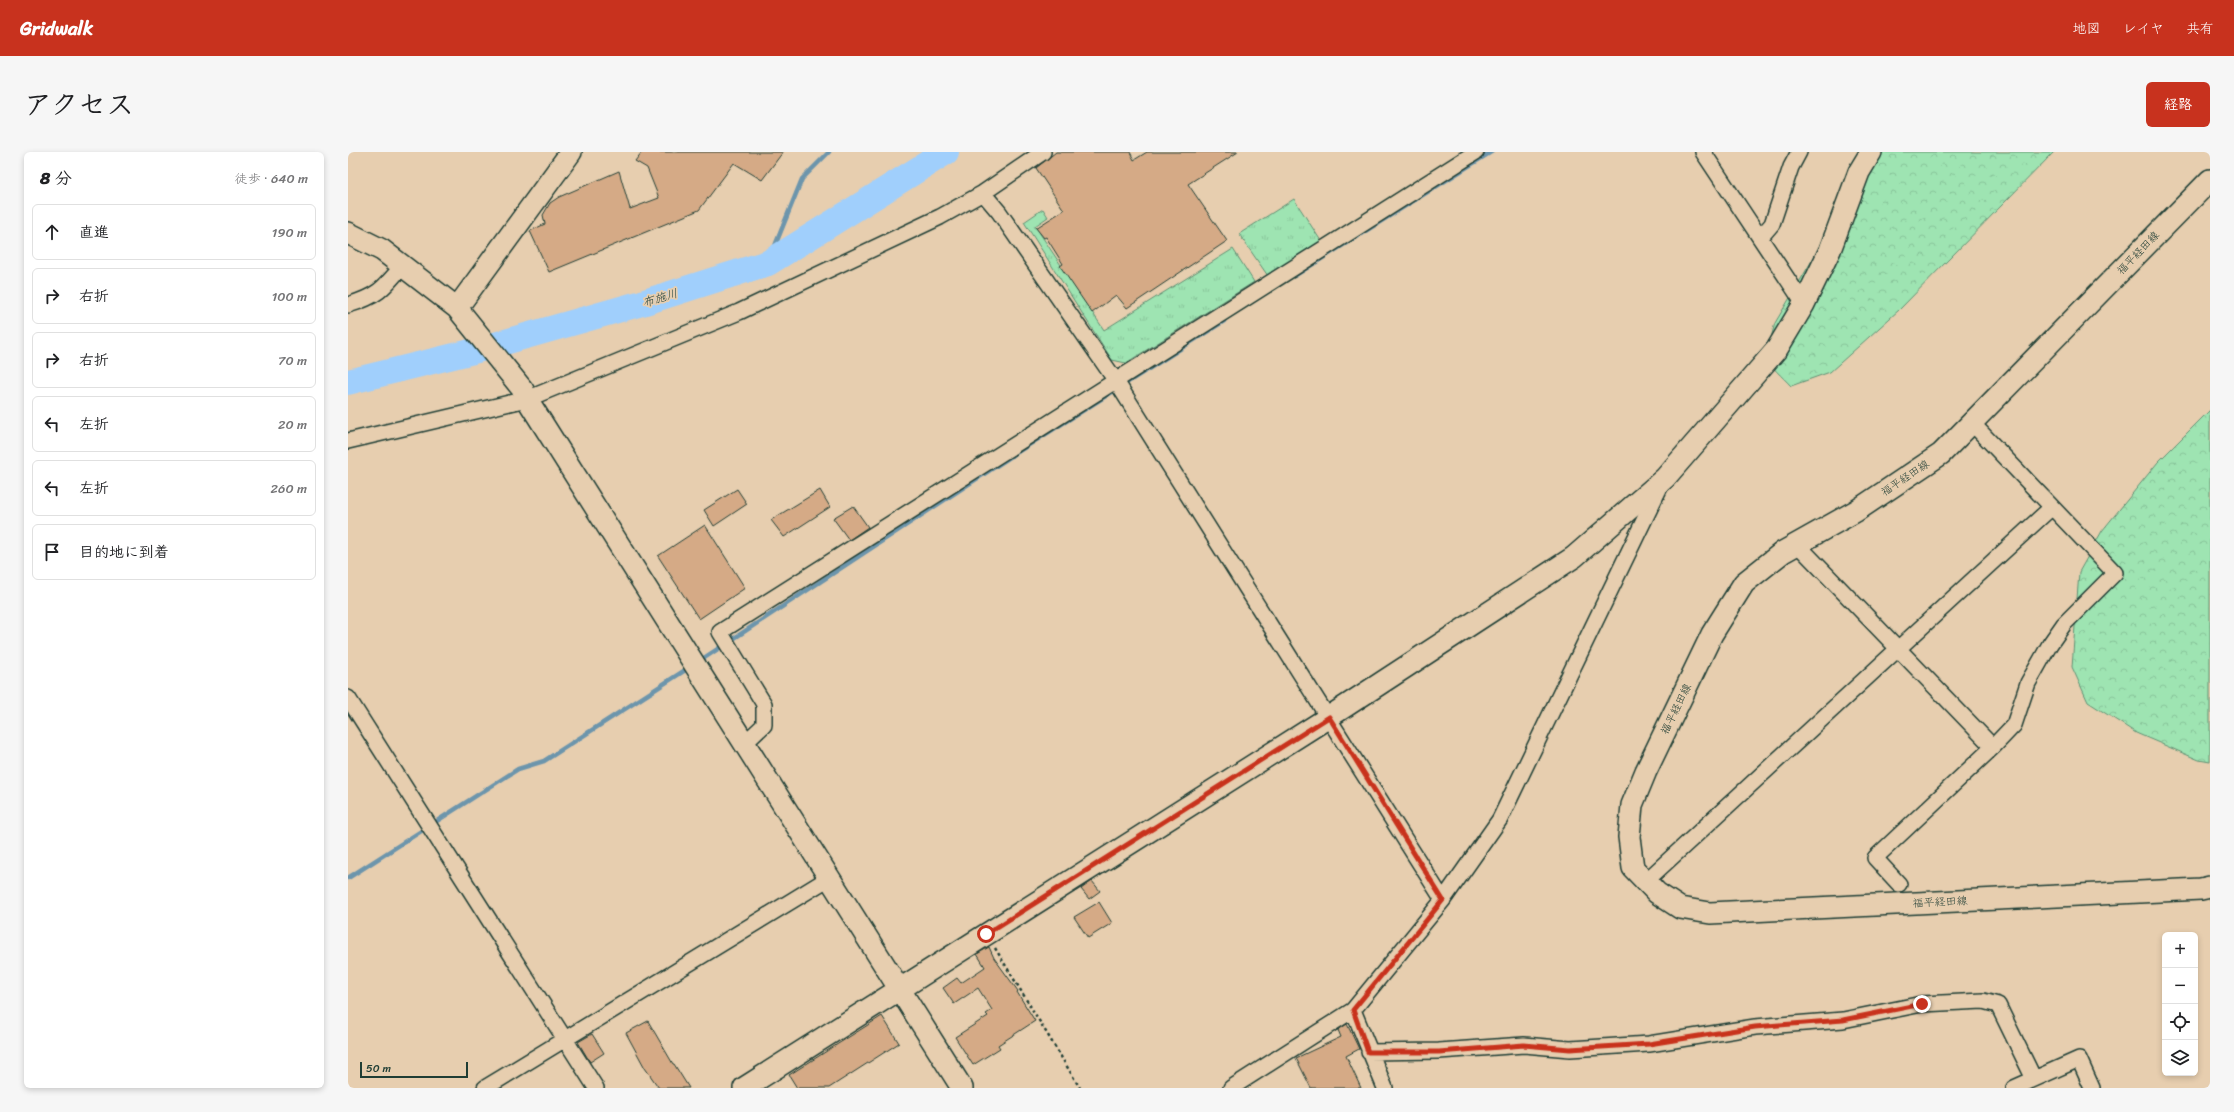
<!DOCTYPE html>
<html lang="ja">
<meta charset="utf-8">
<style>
body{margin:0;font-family:Sriracha,"Klee One",sans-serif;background:#f6f6f6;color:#202124}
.controls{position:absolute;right:12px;bottom:12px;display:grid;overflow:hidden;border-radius:6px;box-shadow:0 2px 6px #0003}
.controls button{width:36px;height:36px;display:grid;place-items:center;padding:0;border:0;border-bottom:1px solid #e0e0e0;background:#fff;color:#202124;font:20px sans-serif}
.scale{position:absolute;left:12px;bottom:10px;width:108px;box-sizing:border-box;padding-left:4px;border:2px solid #1f3d34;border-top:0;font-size:11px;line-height:14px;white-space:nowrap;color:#1f3d34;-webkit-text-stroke:3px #e7ceaf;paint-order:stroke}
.stop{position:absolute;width:12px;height:12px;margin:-9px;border:3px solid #c8321e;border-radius:50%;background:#fff}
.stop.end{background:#c8321e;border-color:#fff;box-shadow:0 1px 4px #0008}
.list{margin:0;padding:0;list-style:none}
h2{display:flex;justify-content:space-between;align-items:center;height:52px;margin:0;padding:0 16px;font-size:17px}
h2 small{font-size:13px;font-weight:400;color:#757577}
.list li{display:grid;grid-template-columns:26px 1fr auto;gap:12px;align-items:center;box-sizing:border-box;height:56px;margin:0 8px 8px;padding:0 8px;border:1px solid #e0e0e0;border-radius:6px}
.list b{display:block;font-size:15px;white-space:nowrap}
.list em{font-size:13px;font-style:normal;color:#757577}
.icon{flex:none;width:22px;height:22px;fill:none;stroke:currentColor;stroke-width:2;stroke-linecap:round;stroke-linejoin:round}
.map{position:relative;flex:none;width:1862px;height:936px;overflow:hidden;border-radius:6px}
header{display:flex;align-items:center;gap:24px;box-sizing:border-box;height:56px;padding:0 20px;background:#c8321e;color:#fff}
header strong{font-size:19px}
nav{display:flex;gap:22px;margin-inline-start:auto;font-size:14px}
.intro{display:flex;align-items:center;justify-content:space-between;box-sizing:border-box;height:96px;padding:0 24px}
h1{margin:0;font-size:28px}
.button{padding:10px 18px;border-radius:6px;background:#c8321e;color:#fff;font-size:14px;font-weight:700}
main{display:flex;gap:24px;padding:0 24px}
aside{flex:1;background:#fff;border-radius:6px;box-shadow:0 2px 6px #0003}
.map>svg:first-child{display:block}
.grass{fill:url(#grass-tufts);stroke:#5e9073}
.forest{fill:url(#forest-crowns);stroke:#5e9073}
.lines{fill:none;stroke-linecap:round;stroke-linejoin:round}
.stream{stroke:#6c95ac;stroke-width:4.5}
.river{stroke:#a0cffc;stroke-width:26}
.building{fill:#d5aa86;stroke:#1f3d34}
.street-casing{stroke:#1f3d34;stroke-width:18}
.secondary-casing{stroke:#1f3d34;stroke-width:24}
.path{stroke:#1f3d34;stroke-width:2.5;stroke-dasharray:3 3;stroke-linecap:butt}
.street{stroke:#e7ceaf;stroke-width:15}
.secondary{stroke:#e7ceaf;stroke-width:21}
.route{stroke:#c8321e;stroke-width:5}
.labels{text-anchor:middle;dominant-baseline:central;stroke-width:3.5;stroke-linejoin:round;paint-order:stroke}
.street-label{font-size:11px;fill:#1f3d34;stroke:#e7ceaf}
.water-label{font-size:12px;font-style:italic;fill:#25443e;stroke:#e7ceaf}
</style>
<header>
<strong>Gridwalk</strong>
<nav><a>地図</a><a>レイヤ</a><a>共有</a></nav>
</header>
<div class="intro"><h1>アクセス</h1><a class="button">経路</a></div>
<main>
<aside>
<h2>8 分<small>徒歩 · 640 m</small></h2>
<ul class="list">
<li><svg class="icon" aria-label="ahead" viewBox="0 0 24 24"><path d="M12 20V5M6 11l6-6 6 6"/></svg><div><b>直進</b></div><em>190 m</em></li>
<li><svg class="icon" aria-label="right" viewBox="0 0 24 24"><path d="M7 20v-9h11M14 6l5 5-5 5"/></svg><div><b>右折</b></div><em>100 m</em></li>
<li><svg class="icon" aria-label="right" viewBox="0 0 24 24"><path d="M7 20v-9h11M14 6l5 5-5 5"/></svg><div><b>右折</b></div><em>70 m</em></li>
<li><svg class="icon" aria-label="left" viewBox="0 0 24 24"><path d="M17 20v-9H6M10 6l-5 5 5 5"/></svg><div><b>左折</b></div><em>20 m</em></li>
<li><svg class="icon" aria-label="left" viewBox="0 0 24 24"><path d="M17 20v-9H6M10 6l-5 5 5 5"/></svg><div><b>左折</b></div><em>260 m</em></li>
<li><svg class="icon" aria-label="arrive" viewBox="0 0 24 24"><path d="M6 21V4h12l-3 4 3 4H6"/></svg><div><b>目的地に到着</b></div></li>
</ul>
</aside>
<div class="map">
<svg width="1862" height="936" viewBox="0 0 1862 936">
<defs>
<pattern id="grass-tufts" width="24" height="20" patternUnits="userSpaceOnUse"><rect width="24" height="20" fill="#9ee4b2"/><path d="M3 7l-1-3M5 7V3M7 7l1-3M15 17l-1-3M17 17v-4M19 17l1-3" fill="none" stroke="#88c49a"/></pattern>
<pattern id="forest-crowns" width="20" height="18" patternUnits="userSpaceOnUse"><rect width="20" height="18" fill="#9ee4b2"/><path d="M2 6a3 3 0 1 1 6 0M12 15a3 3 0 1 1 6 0" fill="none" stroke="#88c49a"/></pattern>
</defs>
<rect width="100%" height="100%" fill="#e7ceaf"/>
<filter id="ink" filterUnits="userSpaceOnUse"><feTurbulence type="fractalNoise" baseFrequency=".025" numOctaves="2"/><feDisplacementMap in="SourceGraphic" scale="8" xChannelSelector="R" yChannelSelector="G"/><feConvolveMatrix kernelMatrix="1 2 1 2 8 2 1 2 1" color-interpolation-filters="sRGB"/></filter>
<g filter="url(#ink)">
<path class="grass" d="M946,47L973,89L920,124L891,82Z
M695,57L700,65L687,74L756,178L885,97L906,130L778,211L764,208L676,70Z"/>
<path class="forest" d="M1528,0H1706L1551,158L1482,220L1443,234C1433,223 1424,217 1418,204L1427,171Z
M1862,258V610L1851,608L1788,581L1740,550L1724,515L1731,420L1754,379L1810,310Z"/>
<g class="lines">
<path class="stream" d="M420,111L454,27L481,0
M946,124L1143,0
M350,510L671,299L876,169
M0,726L170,617L196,609L342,515"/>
<path class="river" d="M0,230L122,200L294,151L420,111L598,0"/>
</g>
<path class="building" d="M294,0H435L414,28L386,11L351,58L201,120L182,79L197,72L195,63L202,51L211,45L271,19L282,57L311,46L299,16L287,9Z
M708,0H782L786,8L799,0H890L840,32L879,89L779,156L768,143L744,161L712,114L715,112L698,85L696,86L688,76L716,58L688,16Z
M389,337L399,352L366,374L356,358Z
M472,338L482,355L436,385L423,368Z
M505,354L520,375L501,388L485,366Z
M357,373L397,436L351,467L310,404Z
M744,729L752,739L741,747L733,737Z
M751,750L764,771L740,786L726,765Z
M641,795L646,806L670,839L669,840L687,869L650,893L652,896L625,913L607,885L640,864L638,862L644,858L630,836L606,852L595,836L609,826L613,831L637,815L629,802Z
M534,864L551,891L481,936H449L441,923Z
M300,869L325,912H326L341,936H311L297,916L278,881Z
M999,872L1011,897L998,904L1013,936H963L948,906L993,885L990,878Z
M244,882L256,901L242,910L230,890Z"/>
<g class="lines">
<defs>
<path id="street" d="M1355,0L1456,152
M635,41L651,60L768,229L1095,748
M1412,86L1424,72L1443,15L1451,0
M0,153C30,144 35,137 55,113
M0,289L179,247L391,160L592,65L635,41L695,0
M1449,392L1645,595L1527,706L1551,732
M0,546L248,936
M397,591L416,573V552L372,480L1128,0
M1645,595L1666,573L1680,531L1702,492L1716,472L1767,421L1704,355
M1298,729L1704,355L1624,271
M1005,858L1037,936
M1021,900L1091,899L1176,893L1222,897L1301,892L1407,875L1495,868L1574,852L1635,849L1650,853L1686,927
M137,936L481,726
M883,936L1005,858L1095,748L1152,667L1313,333
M1666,936L1731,907L1744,936"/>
<path id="secondary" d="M1862,28L1593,302L1508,359L1435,400L1396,431L1364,482L1298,619L1284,653L1281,685L1285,716L1309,741L1332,756L1362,761L1853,737L1862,735
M0,81L34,98L109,156L175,238L179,247L614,936
M109,156L223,0
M396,936L981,565L1226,405L1317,326L1429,197L1456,152L1482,98L1511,20L1523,0"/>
</defs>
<use href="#street" class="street-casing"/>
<use href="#secondary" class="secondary-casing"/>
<path class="path" d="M647,796L732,936"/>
<use href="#street" class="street"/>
<use href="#secondary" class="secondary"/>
</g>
</g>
<g class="lines" filter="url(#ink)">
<path class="route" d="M638,782L981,565L1095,748L1005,858L1020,900H1091L1176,893L1222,897L1301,892L1407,875L1495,868L1574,852"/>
</g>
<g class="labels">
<g class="street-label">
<text transform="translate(1790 101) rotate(-46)">福平経田線</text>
<text transform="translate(1557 326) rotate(-34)">福平経田線</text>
<text transform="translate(1328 557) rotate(-64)">福平経田線</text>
<text transform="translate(1592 750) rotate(-3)">福平経田線</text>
</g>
<g class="water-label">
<text transform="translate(312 146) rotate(-17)">布施川</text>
</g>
</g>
</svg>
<div class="controls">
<button>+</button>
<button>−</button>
<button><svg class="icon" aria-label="locate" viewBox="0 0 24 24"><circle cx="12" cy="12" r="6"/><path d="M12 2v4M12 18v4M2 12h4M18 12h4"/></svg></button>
<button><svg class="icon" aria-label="layers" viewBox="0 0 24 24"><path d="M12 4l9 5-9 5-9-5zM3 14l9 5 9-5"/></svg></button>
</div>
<div class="scale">50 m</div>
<div class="stop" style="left:638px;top:782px"></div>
<div class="stop end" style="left:1574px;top:852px"></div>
</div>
</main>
